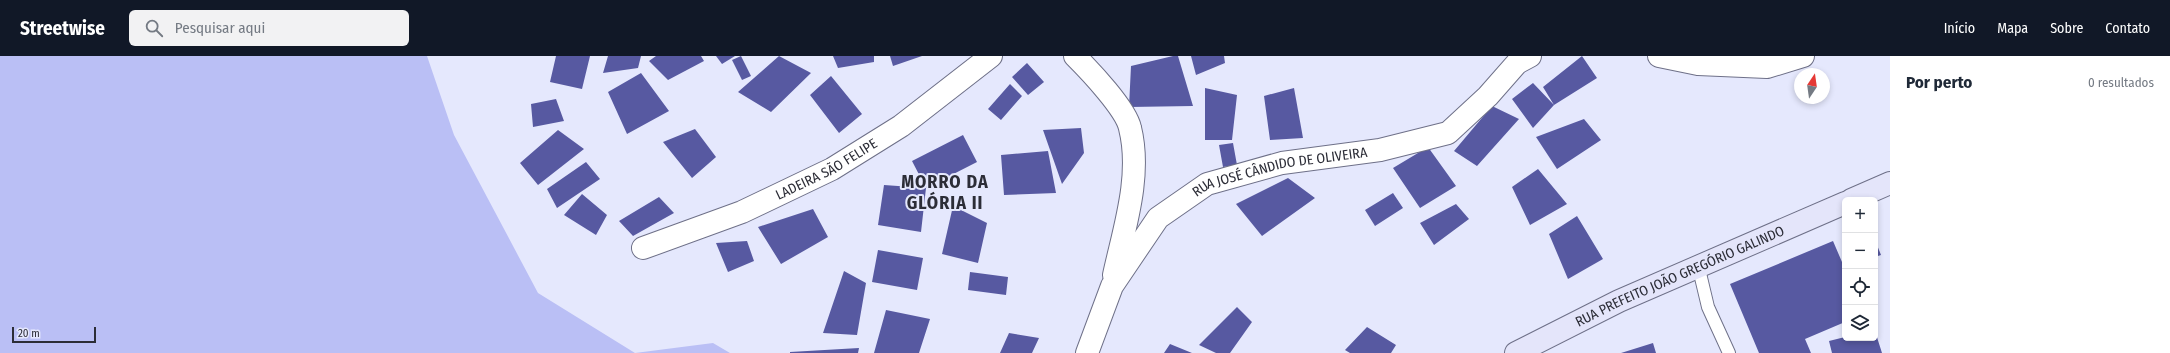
<!DOCTYPE html>
<html lang="pt">
<meta charset="utf-8">
<style>
body{margin:0;font-family:"Fira Sans Condensed",sans-serif;background:#f2f2f3;color:#1f2937}
.controls{position:absolute;right:12px;bottom:12px;display:grid;overflow:hidden;border-radius:6px;box-shadow:0 2px 6px #0003}
.controls button{width:36px;height:36px;display:grid;place-items:center;padding:0;border:0;border-bottom:1px solid #e0e1e3;background:#fff;color:#1f2937;font:20px sans-serif}
.compass{position:absolute;left:1794px;top:12px;width:36px;height:36px;border-radius:50%;background:#fff;box-shadow:0 2px 6px #0003;rotate:13deg}
.scale{position:absolute;left:12px;bottom:10px;width:84px;box-sizing:border-box;padding-left:4px;border:2px solid #2c2d37;border-top:0;font-size:11px;line-height:14px;white-space:nowrap;color:#2c2d37;-webkit-text-stroke:3px #e5e8fd;paint-order:stroke}
.list{margin:0;padding:0;list-style:none}
h2{display:flex;justify-content:space-between;align-items:center;height:52px;margin:0;padding:0 16px;font-size:17px}
h2 small{font-size:13px;font-weight:400;color:#747a83}
.icon{flex:none;width:22px;height:22px;fill:none;stroke:currentColor;stroke-width:2;stroke-linecap:round;stroke-linejoin:round}
.map{position:relative;flex:none;width:1890px;height:297px;overflow:hidden}
header{display:flex;align-items:center;gap:24px;box-sizing:border-box;height:56px;padding:0 20px;background:#111827;color:#fff}
header strong{font-size:19px}
nav{display:flex;gap:22px;margin-inline-start:auto;font-size:14px}
.search{width:280px;height:36px;background:#f2f2f3;display:flex;align-items:center;gap:10px;box-sizing:border-box;padding:0 14px;border-radius:6px;color:#747a83;font-size:15px}
main{display:flex}
aside{flex:1;background:#fff}
.map>svg:first-child{display:block}
.green{fill:#babff5}
.building{fill:#5759a1}
.lines{fill:none;stroke-linecap:round;stroke-linejoin:round}
.lane-casing{stroke:#6e7088;stroke-width:14}
.street-casing{stroke:#6e7088;stroke-width:24}
.secondary-casing{stroke:#6e7088;stroke-width:24}
.lane{stroke:#fff;stroke-width:12}
.street{stroke:#fff;stroke-width:22}
.secondary{stroke:#e4e5fa;stroke-width:22}
.labels{text-anchor:middle;dominant-baseline:central;stroke-width:4;stroke-linejoin:round;paint-order:stroke}
.street-label{font-size:14px;fill:#2c2d37;stroke:#e5e8fd}
.district-label{font-size:18px;font-weight:bold;letter-spacing:1px;fill:#2c2d37;stroke:#e5e8fd}
</style>
<header>
<strong>Streetwise</strong>
<div class="search"><svg class="icon" aria-label="search" viewBox="0 0 24 24"><circle cx="10" cy="10" r="6"/><path d="M15 15l6 6"/></svg>Pesquisar aqui</div>
<nav><a>Início</a><a>Mapa</a><a>Sobre</a><a>Contato</a></nav>
</header>
<main>
<div class="map">
<svg width="1890" height="297" viewBox="0 0 1890 297">
<rect width="100%" height="100%" fill="#e5e8fd"/>
<path class="green" d="M0,0H427L454,79L538,237L635,297L713,287L730,297H0Z"/>
<path class="building" d="M556,0H590L582,33L550,26Z
M608,0H641L638,12L603,17Z
M656,0H701L704,5L668,24L649,5Z
M716,0H735L722,8Z
M741,0L751,20L742,24L732,4Z
M779,0L811,17L771,56L738,36Z
M833,0H874V6L838,12Z
M890,0H922L893,10Z
M1173,0H1178L1193,50L1129,51L1131,10Z
M1191,0H1224L1225,7L1196,19Z
M1582,0L1597,22L1554,49L1543,31Z
M1027,7L1044,26L1028,39L1012,21Z
M641,17L669,55L627,78L608,36Z
M831,20L862,58L839,77L810,39Z
M1533,27L1554,49L1533,72L1512,43Z
M1010,28L1022,40L1001,64L988,53Z
M1205,32L1237,39L1232,84H1205Z
M1294,32L1303,82L1270,84L1264,40Z
M556,43L564,65L533,71L531,48Z
M1492,50L1519,63L1477,110L1454,95Z
M1584,63L1601,84L1557,113L1536,81Z
M1081,72L1084,97L1062,128L1043,74Z
M695,73L716,101L692,122L663,86Z
M558,74L584,93L538,129L520,107Z
M963,79L977,106L926,132L912,105Z
M1233,87L1237,109L1223,111L1219,89Z
M1428,91L1456,130L1420,152L1393,112Z
M1048,95L1056,137L1004,139L1001,99Z
M586,106L600,123L557,152L547,133Z
M1538,113L1567,148L1530,169L1512,131Z
M1288,122L1315,142L1262,180L1236,148Z
M884,129L926,132L921,176L878,169Z
M1393,137L1403,152L1375,170L1365,154Z
M582,138L607,159L596,179L564,159Z
M659,141L674,157L633,180L619,165Z
M1456,148L1469,163L1434,189L1420,167Z
M953,150L987,167L978,207L942,198Z
M813,153L828,181L781,208L758,171Z
M1577,160L1603,203L1568,223L1549,178Z
M1875,184L1881,199L1875,201Z
M747,185L754,205L728,216L716,187Z
M1833,185L1845,213V266L1805,283L1811,297H1759L1730,228Z
M878,194L923,202L917,234L872,226Z
M844,215L866,227L857,279L823,277Z
M970,216L1008,221L1006,239L968,234Z
M1237,251L1252,266L1230,297H1216L1199,289Z
M886,254L930,263L919,297H874Z
M1367,271L1396,289L1391,297H1350L1345,294Z
M1875,275L1882,297H1832L1829,285L1845,281L1875,282Z
M1009,277L1039,282L1032,297H1000Z
M1653,287L1656,297H1621Z
M1170,288L1192,297H1164Z
M859,292L858,297H790V296Z"/>
<g class="lines">
<defs>
<path id="lane" d="M1698,209L1708,251L1729,297"/>
<g id="street">
<path d="M1075,0C1090,15 1126,53 1130,72C1142,120 1124,173 1114,219"/>
<path d="M1659,0L1698,8L1767,11L1803,0"/>
<path id="s1" d="M643,192L742,156L832,113L901,70L991,0"/>
<path id="s2" d="M1087,297L1112,230L1158,162L1207,128L1282,107L1380,94L1448,77L1488,40L1517,7L1530,0"/>
</g>
<g id="secondary">
<path d="M1851,144L1890,127"/>
<path id="s3" d="M1516,297L1619,245L1845,147"/>
</g>
</defs>
<use href="#lane" class="lane-casing"/>
<use href="#street" class="street-casing"/>
<use href="#secondary" class="secondary-casing"/>
<use href="#lane" class="lane"/>
<use href="#street" class="street"/>
<use href="#secondary" class="secondary"/>
</g>
<g class="labels">
<g class="street-label">
<text stroke="none"><textPath href="#s1" startOffset="200">LADEIRA SÃO FELIPE</textPath></text>
<text stroke="none"><textPath href="#s2" startOffset="287">RUA JOSÉ CÂNDIDO DE OLIVEIRA</textPath></text>
<text stroke="none"><textPath href="#s3" startOffset="181">RUA PREFEITO JOÃO GREGÓRIO GALINDO</textPath></text>
</g>
<g class="district-label">
<text x="945" y="126">MORRO DA<tspan x="945" dy="21">GLÓRIA II</tspan></text>
</g>
</g>
</svg>
<div class="controls">
<button>+</button>
<button>−</button>
<button><svg class="icon" aria-label="locate" viewBox="0 0 24 24"><circle cx="12" cy="12" r="6"/><path d="M12 2v4M12 18v4M2 12h4M18 12h4"/></svg></button>
<button><svg class="icon" aria-label="layers" viewBox="0 0 24 24"><path d="M12 4l9 5-9 5-9-5zM3 14l9 5 9-5"/></svg></button>
</div>
<svg class="compass" viewBox="-18 -18 36 36"><path d="M0-13l5 13h-10z" fill="#e53935"/><path d="M0 13l5-13h-10z" fill="#747a83"/></svg>
<div class="scale">20 m</div>
</div>
<aside>
<h2>Por perto<small>0 resultados</small></h2>
<ul class="list">
</ul>
</aside>
</main>
